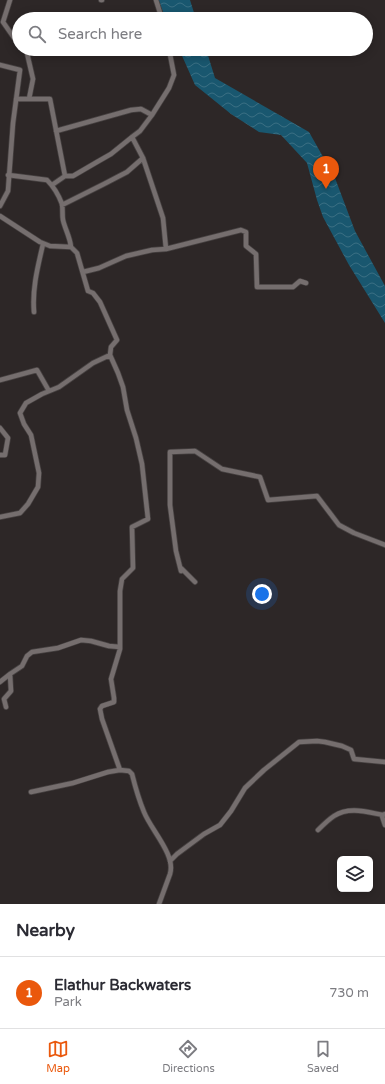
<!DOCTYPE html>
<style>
body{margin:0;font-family:"Varela Round",sans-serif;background:#f7f7f7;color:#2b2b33}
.controls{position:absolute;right:12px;bottom:12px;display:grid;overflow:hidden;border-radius:6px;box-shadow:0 2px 10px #0003}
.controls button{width:36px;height:36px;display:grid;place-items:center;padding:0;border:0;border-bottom:1px solid #e1e1e2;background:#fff;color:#2b2b33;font:20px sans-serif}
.you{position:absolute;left:262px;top:594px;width:14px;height:14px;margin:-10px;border:3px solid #fff;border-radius:50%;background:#1a73e8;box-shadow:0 0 0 6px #1a73e833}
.badge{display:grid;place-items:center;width:26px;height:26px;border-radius:50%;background:#ea580c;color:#fff;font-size:13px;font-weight:700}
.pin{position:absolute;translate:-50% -33px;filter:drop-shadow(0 1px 2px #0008)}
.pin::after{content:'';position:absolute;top:21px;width:14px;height:12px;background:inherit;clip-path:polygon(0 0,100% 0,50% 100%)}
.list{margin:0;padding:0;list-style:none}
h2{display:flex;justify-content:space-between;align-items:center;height:52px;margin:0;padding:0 16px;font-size:17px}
h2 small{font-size:13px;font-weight:400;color:#7c7c81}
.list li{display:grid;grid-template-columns:26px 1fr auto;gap:12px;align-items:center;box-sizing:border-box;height:72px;padding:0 16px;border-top:1px solid #e1e1e2}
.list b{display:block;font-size:15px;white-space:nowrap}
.list p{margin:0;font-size:13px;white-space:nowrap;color:#7c7c81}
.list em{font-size:13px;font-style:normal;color:#7c7c81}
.icon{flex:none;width:22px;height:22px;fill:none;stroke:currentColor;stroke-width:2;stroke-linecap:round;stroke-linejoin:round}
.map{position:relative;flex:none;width:385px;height:904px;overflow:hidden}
.search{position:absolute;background:#fff;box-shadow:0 2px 10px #0003;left:12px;right:12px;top:12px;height:44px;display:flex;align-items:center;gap:10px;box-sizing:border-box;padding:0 14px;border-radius:22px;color:#7c7c81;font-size:15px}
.sheet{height:124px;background:#fff}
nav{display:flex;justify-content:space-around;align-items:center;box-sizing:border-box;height:56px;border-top:1px solid #e1e1e2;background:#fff;font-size:11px;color:#7c7c81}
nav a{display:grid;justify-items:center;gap:2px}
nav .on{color:#ea580c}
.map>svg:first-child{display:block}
.water{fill:url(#water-waves)}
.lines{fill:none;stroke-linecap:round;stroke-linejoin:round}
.minor-casing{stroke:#474242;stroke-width:6}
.minor{stroke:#756e6e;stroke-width:4.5}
</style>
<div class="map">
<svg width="385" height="904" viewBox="0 0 385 904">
<defs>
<pattern id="water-waves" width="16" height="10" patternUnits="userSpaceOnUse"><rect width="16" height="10" fill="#19576f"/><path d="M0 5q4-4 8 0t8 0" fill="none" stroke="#3a6f83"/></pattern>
</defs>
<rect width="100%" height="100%" fill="#2d2727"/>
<path class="water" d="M158,0H190L196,19H166Z
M179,49H206L215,78L309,132L335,178L355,231L385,286V323L349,265L323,217L317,200L307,163L281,135L259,132L231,114L195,85Z"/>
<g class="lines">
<defs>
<path id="minor" d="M10,0L3,22L19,45
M101,0H102
M156,0L162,19
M23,49L27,53L33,79L29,99
M0,65L20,70L13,123L8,191L0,206
M16,99H50L65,176L52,185
M152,115L169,88L174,75L169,49
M56,131L131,110L141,109L152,115L140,131L132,137
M8,175L47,180C53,186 59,196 62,204C63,209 62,215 63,220C65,229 70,237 71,247
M65,176H73L97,162L111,154L132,137L143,158L163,218L166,249
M62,205L104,184L127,172L143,158
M0,216L40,242L50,246L71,247L77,253L88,291L93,293L100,302L117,340L111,347L110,355L118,373L123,387L127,410L136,438L142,464L148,519L132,527L133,568L122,579L120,591V649L111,679L114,698V702L102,706L100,709L102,719L120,770L129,771L132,774C135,786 139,800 144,812C151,830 176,855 170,874L159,904
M83,272L99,268L126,256L152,250L166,249L241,230L246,232V246L256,254L257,287H293L300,281L306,283
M34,312C32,288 38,266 43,244
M0,380L37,370L49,391
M0,428L8,438L5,455H0
M0,517L20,513L28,504L38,487L39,473L31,435L24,424L20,413L26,403L42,394L59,387L93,363L110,355
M181,568L195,582
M181,571L176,551L170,505V452L195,451L222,469L260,477L268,500L317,496L339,525L354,533L385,545
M0,682L10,674
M6,707L4,699L11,691L10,674L22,666L27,656L32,652L58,648L81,640L91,641L109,646L120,647
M31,792L73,783L108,772L120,770
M383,815L382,816L385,825
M318,830C323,825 328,820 334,816C349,806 367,812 383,815L385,814
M170,861L177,854L204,834L220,825L231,811L245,788L264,770L299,742L317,741L325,742L342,746L351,750L354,759L385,762"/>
</defs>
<use href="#minor" class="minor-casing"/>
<use href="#minor" class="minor"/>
</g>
</svg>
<div class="controls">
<button><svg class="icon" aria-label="layers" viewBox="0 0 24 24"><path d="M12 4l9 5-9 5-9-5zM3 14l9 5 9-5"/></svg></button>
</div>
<div class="you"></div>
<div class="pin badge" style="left:326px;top:189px">1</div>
<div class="search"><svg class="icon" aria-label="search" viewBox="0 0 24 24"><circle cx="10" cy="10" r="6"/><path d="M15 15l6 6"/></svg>Search here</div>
</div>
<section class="sheet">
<h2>Nearby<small></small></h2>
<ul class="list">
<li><span class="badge">1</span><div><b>Elathur Backwaters</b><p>Park</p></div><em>730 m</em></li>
</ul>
</section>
<nav>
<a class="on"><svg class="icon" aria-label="map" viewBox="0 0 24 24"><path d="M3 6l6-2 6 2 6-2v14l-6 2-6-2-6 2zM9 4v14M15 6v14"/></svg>Map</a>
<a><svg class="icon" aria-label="directions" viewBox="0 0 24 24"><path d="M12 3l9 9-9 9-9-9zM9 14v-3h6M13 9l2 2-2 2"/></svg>Directions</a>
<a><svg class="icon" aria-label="saved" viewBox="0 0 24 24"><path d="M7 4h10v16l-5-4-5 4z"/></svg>Saved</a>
</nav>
